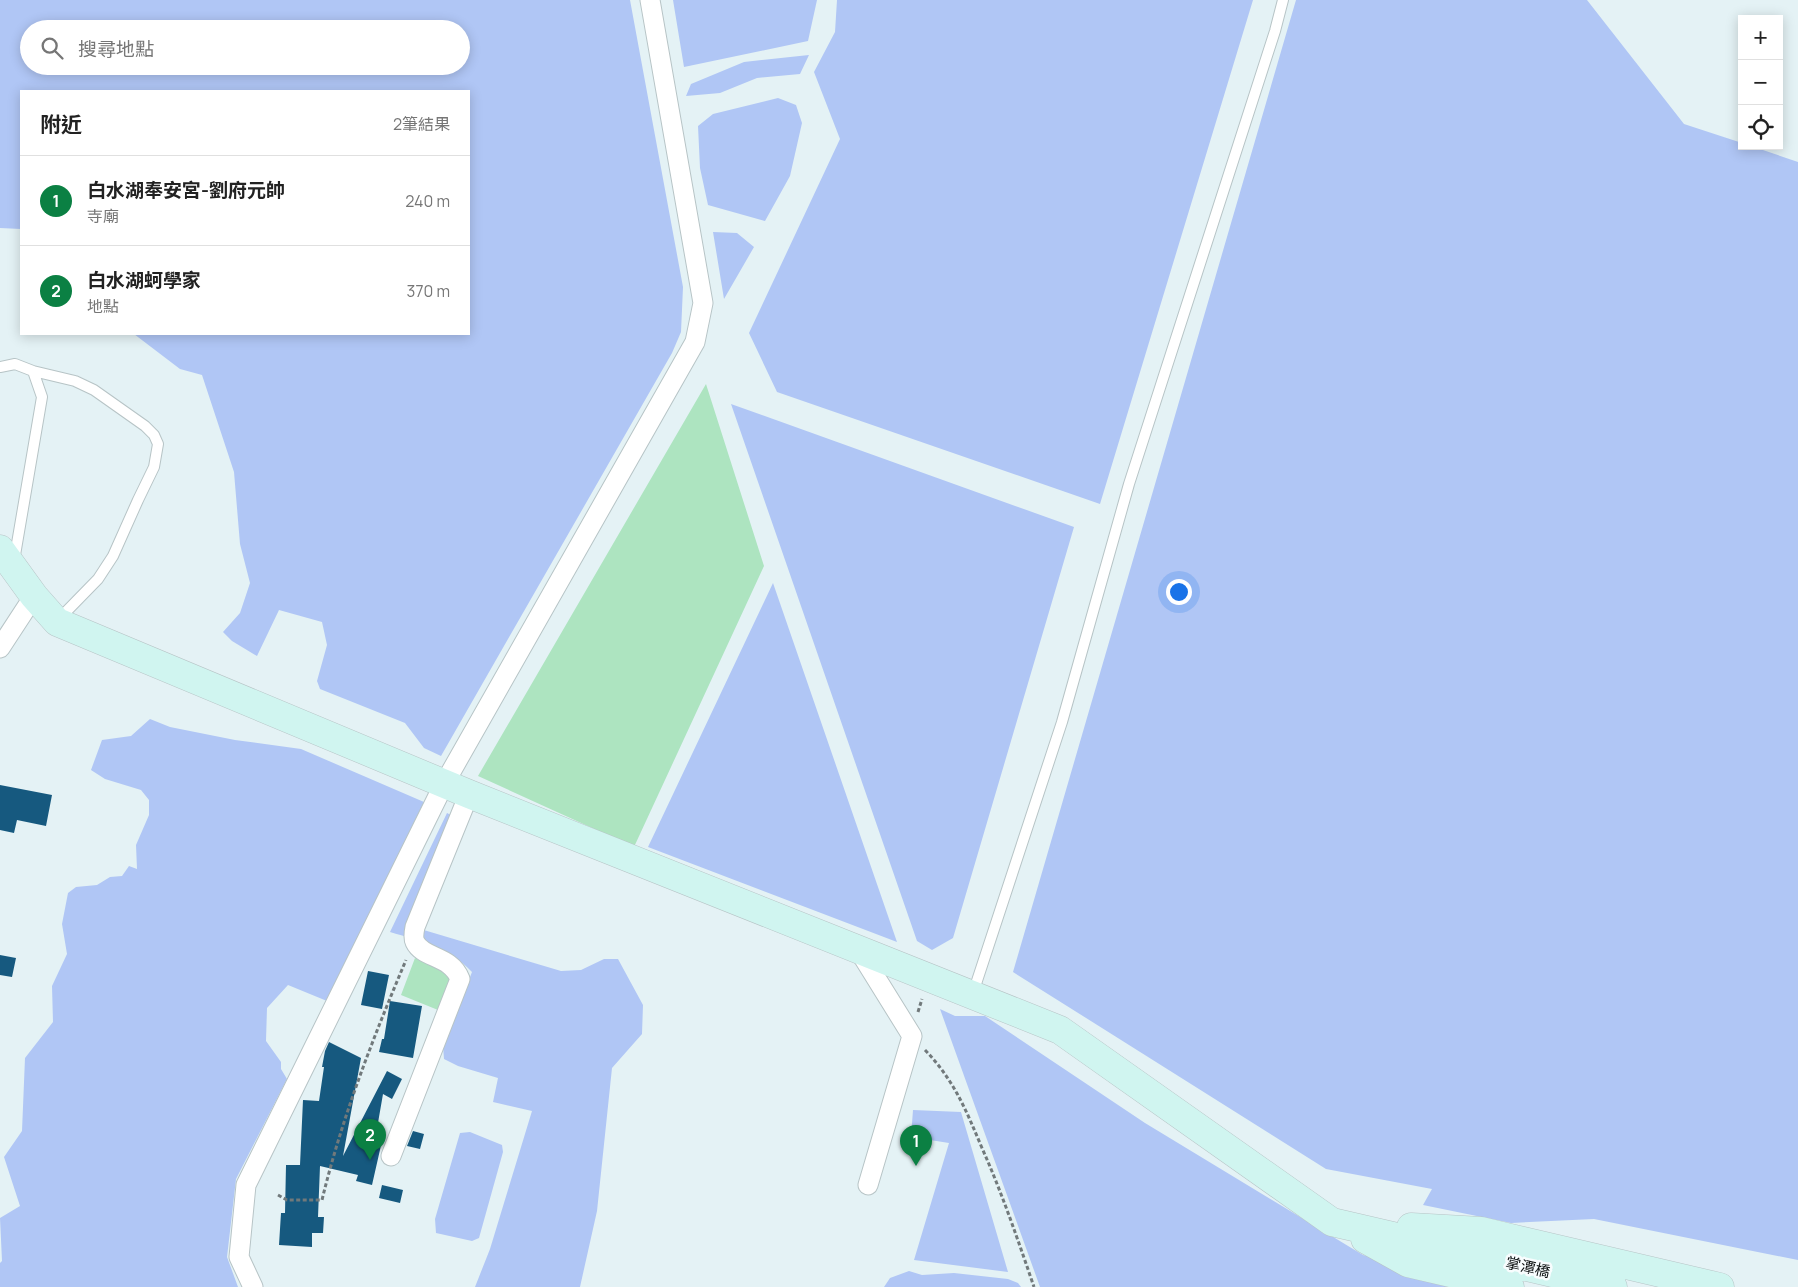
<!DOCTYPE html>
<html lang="zh-TW">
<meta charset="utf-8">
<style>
body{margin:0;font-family:Manrope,"Noto Sans TC",sans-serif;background:#f6f6f6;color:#222}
.controls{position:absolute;right:15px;top:15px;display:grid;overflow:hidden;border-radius:0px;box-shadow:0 2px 12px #0003}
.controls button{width:45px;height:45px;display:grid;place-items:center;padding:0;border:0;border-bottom:1px solid #e0e0e0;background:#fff;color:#222;font:25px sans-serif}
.you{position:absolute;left:1178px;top:591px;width:18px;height:18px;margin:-12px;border:4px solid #fff;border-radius:50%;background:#1a73e8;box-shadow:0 0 0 8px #1a73e833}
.badge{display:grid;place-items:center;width:32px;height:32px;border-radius:50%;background:#0b8043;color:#fff;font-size:16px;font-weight:700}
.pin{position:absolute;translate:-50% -41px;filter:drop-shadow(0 1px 2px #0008)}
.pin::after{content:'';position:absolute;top:26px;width:18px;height:15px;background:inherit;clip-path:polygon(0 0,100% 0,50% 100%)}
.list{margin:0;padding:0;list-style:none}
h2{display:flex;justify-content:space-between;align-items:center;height:65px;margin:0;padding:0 20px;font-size:21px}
h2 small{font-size:16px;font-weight:400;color:#767676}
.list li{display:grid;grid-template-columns:32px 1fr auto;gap:15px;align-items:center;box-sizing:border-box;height:90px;padding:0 20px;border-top:1px solid #e0e0e0}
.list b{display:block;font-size:19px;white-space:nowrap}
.list p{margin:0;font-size:16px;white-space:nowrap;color:#767676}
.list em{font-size:16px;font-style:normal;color:#767676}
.icon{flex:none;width:28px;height:28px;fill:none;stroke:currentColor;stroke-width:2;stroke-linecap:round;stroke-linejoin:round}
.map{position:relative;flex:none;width:1798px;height:1287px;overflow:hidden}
.search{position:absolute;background:#fff;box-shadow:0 2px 12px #0003;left:20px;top:20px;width:450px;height:55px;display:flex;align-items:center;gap:12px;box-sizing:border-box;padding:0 18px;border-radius:28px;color:#767676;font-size:19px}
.panel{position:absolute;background:#fff;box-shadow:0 2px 12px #0003;left:20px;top:90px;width:450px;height:245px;border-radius:0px}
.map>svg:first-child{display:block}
.green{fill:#ade4c0}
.water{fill:#b0c6f5;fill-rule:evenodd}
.building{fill:#16597f}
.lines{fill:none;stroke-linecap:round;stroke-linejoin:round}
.lane-casing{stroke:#b7c4c6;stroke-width:12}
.street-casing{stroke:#b7c4c6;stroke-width:21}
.secondary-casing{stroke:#b7c4c6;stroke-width:29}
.path{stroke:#71797b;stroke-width:3;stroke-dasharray:4 2.5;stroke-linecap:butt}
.lane{stroke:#fff;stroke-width:10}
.street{stroke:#fff;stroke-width:19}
.secondary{stroke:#d0f5f0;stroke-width:28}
.labels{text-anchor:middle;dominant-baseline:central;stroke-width:5;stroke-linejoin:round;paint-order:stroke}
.street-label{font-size:15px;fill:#0c1011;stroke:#f8fdfe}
</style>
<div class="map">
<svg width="1798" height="1287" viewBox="0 0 1798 1287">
<rect width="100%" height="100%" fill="#e4f2f5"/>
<path class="green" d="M706,384L764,566L634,847L478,776Z
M415,958C426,963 452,968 449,983C448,992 442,1002 438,1010L401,995Z"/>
<path class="water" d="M0,0H630L683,287L681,332L672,353L441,756L424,748L405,723L320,689L317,681L327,645L322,622L279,610L257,656L232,641L223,632L240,613L250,583L240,544L234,472L202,375L180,369L134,334H469V91H21V229L0,228ZM29,29H461V66H29Z
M673,0H817L808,41L684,67Z
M837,0H1253L1100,504L777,392L749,333L840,139L814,72L835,32Z
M1296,0H1587L1684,124L1742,143V146H1751L1798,162V1260L1594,1219L1511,1223L1423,1205L1432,1189L1326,1169L1013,972Z
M809,55L800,74L757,78L720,93L686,96L691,84L744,62Z
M778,98L796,105L802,123L790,176L765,221L708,205L700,168L698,126L713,114Z
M713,232L737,233L754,247L724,299Z
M731,404L1074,527L953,938L932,950L917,941Z
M773,583L897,942L648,847Z
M150,719L170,727L235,740L301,749L424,802L327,1001L288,985L267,1008L266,1041L281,1062V1069L287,1079L236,1179L227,1257L238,1287H0V1263L2,1261L0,1218L20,1206L4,1157L22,1131L25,1058L53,1022L52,986L67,954L62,924L68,893L76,887L97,885L110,877L122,876L129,866L137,869L136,845L149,815V800L141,790L105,779L91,770L102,740L131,736Z
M447,813L453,816L407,925L561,971L581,970L604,959H618L643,1005L642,1034L612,1068L597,1211L580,1287H475L490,1249L532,1111L493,1102L498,1078L458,1066L444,1059L443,1046L472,972C450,948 420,941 390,932Z
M940,1009L955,1016H985L1145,1123L1363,1255L1480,1287H1040Z
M913,1110L961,1112L1008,1272L914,1260L949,1143L911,1137Z
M470,1132L502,1145L503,1152L479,1238L472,1241L436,1233L435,1219L460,1133Z
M909,1271L922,1275L954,1273L1008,1279L1018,1283L1021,1287H884L890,1278Z"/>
<path class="building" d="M0,785L52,795L46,826L17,820L14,833L0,830Z
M0,955L16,958L12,977L0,975Z
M368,971L389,975L382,1009L361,1005Z
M390,1001L422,1006L413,1058L379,1052L382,1039H384Z
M329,1042L361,1058L343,1156L387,1071L402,1079L392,1099L383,1094L375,1140L382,1141L372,1185L356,1181L358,1175L320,1166L318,1217H324L323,1233H312V1247L279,1245L281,1213H285L286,1165H300L303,1100L319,1101L324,1067H322L325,1051Z
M413,1131L424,1134L420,1149L407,1146Z
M382,1185L403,1190L400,1203L379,1198Z"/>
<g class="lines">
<defs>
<path id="lane" d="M0,367L15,364L33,371L42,397L14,561
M33,371L75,381L94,390L145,426L154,435L158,444L154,467L138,500L113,556L98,579L57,621
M973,993L1062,722L1129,484L1275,31L1283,0"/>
<path id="street" d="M0,648L34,596
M858,949L912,1036L868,1185
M391,1156L460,979C451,955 423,959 415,942C413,938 414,932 415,927L469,794
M253,1287L239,1257L246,1185L444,784L695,342L703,303L650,0"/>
<path id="secondary" d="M0,549L34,596L57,622L469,794L1060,1030L1332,1222L1613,1287
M1411,1227L1481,1231L1720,1287
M1365,1239L1408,1263L1510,1287"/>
</defs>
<use href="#lane" class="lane-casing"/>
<use href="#street" class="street-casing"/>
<use href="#secondary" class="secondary-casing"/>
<path class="path" d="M918,1012L922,999
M925,1050C954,1080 966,1110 982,1148C1002,1193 1018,1240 1034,1287
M278,1195L287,1200H322C342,1117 373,1038 406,960"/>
<use href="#lane" class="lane"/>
<use href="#street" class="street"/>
<use href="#secondary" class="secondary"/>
</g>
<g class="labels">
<g class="street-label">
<text transform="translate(1528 1267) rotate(13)">掌潭橋</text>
</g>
</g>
</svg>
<div class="controls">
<button>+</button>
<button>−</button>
<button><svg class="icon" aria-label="locate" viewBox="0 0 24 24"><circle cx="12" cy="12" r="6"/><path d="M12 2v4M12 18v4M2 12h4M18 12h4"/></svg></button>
</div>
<div class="you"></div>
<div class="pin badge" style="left:916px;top:1166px">1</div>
<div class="pin badge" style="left:370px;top:1160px">2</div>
<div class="search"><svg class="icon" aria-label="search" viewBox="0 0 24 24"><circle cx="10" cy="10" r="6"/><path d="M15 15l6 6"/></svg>搜尋地點</div>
<section class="panel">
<h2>附近<small>2筆結果</small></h2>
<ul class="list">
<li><span class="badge">1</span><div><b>白水湖奉安宮-劉府元帥</b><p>寺廟</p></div><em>240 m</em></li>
<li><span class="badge">2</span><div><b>白水湖蚵學家</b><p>地點</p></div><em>370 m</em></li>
</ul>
</section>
</div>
